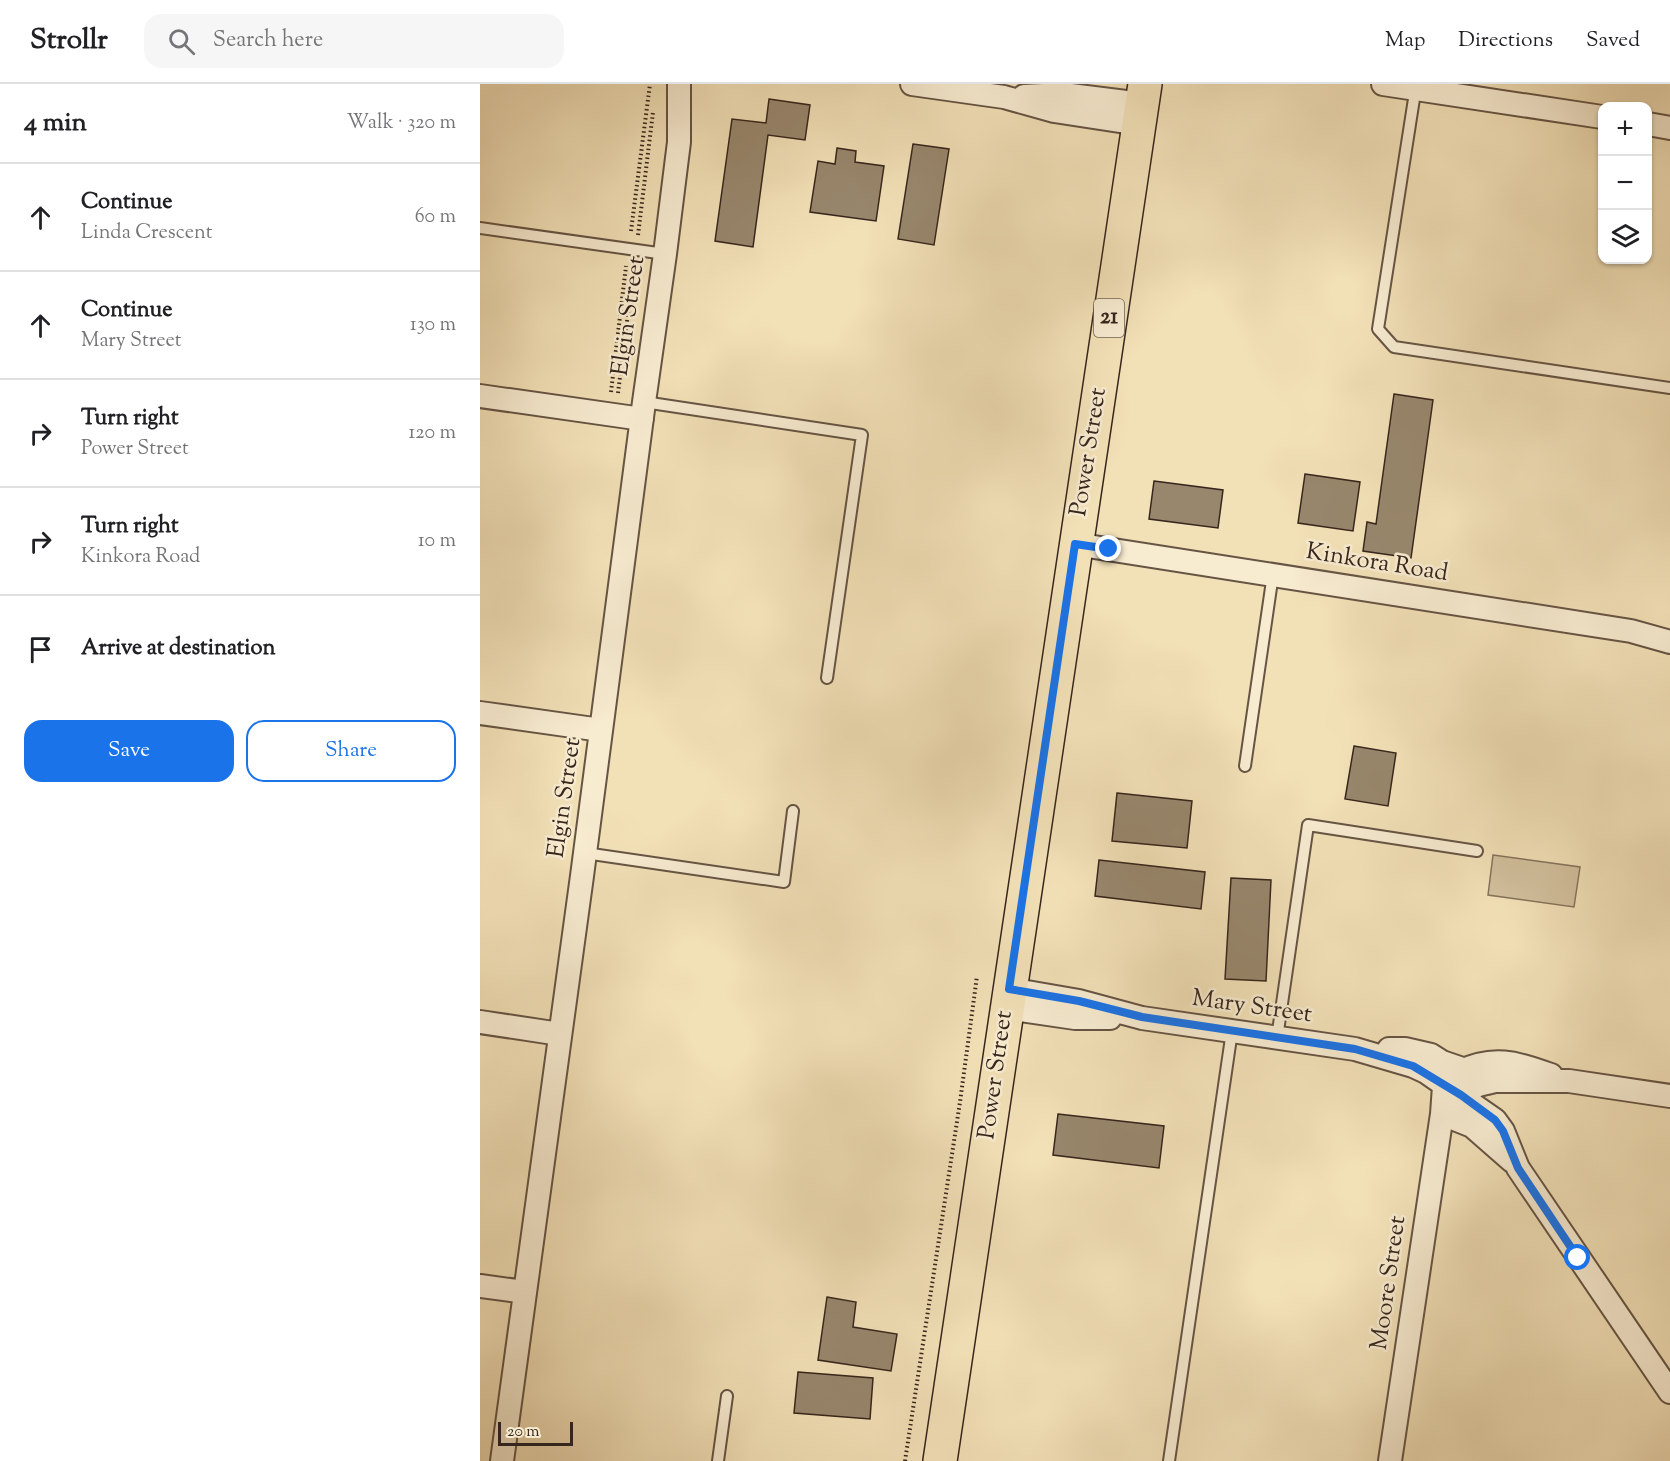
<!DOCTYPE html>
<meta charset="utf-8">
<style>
body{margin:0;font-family:"Sorts Mill Goudy",serif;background:#f6f6f6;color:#202124}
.controls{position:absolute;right:18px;top:18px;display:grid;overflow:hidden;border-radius:12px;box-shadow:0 2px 4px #0004}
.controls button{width:54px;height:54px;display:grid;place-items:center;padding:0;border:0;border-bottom:2px solid #e0e0e0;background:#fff;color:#202124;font:30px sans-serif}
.scale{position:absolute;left:18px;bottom:15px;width:75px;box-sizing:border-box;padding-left:6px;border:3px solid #37261d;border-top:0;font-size:16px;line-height:21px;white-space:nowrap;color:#37261d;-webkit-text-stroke:4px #f7ebd0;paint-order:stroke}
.stop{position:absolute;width:18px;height:18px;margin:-14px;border:4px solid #1a73e8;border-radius:50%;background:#fff}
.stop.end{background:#1a73e8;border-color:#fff;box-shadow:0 2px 6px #0008}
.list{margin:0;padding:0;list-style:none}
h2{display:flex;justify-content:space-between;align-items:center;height:78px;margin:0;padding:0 24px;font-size:26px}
h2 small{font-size:20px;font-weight:400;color:#757577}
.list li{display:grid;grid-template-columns:39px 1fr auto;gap:18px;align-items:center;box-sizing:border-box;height:108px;padding:0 24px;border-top:2px solid #e0e0e0}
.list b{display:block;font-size:22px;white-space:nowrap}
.list p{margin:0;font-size:20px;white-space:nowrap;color:#757577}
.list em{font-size:20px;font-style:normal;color:#757577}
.actions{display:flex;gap:12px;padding:18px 24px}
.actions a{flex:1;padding:14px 0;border:2px solid #1a73e8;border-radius:18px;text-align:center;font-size:21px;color:#1a73e8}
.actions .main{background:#1a73e8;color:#fff}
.icon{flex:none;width:33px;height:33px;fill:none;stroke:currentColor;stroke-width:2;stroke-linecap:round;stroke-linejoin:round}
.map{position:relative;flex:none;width:1190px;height:1377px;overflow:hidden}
header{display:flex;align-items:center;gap:36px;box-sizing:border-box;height:84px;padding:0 30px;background:#fff;border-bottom:2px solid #e0e0e0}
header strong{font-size:28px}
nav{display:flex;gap:33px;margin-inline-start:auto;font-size:21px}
.search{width:420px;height:54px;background:#f6f6f6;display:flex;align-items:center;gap:15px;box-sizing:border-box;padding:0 21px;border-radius:18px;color:#757577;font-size:22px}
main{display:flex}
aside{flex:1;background:#fff}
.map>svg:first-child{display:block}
.green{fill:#d2c09d;stroke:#84735d;stroke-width:1.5}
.building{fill:#98876d;stroke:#37261d;stroke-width:1.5}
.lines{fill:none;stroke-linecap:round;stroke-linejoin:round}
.service-casing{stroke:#665444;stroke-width:14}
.minor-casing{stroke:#665444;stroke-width:26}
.primary-casing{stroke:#37261d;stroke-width:36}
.path{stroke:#37261d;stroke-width:4;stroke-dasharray:1.5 3;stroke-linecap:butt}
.service{stroke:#f7ebd0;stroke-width:10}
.minor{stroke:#f7ebd0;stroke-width:22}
.primary{stroke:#f2e0b7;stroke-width:33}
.route{stroke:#1a73e8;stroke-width:8}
.labels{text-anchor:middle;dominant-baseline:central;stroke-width:5;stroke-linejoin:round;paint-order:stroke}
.shield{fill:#f7ebd0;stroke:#716153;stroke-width:1.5}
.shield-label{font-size:22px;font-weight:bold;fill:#37261d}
.street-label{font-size:24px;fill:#37261d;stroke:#f7ebd0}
</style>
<header>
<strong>Strollr</strong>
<div class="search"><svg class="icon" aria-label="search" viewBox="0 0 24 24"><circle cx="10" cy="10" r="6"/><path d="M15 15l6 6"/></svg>Search here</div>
<nav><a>Map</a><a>Directions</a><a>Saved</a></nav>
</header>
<main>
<aside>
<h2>4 min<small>Walk · 320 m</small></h2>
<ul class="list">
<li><svg class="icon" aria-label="ahead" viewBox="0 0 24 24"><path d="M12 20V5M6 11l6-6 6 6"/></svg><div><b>Continue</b><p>Linda Crescent</p></div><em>60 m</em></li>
<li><svg class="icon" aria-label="ahead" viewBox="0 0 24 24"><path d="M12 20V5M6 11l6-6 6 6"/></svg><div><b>Continue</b><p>Mary Street</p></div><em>130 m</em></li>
<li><svg class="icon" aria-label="right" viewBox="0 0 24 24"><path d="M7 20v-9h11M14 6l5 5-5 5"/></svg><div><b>Turn right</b><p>Power Street</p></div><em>120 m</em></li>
<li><svg class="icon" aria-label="right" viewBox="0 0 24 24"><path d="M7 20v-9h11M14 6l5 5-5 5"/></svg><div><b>Turn right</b><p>Kinkora Road</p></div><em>10 m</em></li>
<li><svg class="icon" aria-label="arrive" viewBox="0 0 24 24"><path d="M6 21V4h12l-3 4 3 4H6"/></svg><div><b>Arrive at destination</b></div></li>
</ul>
<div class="actions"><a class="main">Save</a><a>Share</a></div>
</aside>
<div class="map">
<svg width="1190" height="1377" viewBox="0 0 1190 1377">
<rect width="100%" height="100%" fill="#f2e0b7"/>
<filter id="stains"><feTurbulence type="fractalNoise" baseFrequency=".00333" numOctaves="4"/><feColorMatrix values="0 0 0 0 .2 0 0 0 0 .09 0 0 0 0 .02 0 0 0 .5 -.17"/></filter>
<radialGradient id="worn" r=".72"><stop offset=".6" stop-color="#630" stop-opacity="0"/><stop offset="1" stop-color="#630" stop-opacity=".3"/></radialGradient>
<path class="green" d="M1013,771L1100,783L1094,823L1008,811Z"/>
<path class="building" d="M289,15L330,21L325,56L288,51L273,163L235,157L252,35L286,39Z
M433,60L469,65L454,161L418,155Z
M357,64L376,67L375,78L404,82L396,137L330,128L338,77L355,80Z
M914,310L953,316L931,474L883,467L887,438L896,440Z
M825,390L880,398L873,447L818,439Z
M674,397L743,406L738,444L669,435Z
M874,662L916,669L908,722L865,715Z
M637,709L712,717L707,764L632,757Z
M619,776L725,788L721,825L615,812Z
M751,794L791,796L786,897L745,895Z
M578,1030L684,1042L679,1084L573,1071Z
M347,1213L376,1218L373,1243L417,1250L411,1287L338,1276Z
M318,1288L393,1294L390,1335L314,1329Z"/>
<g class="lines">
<defs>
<path id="service" d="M936,2L898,245L914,263L1190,304
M0,144L185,170
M164,318L382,351L347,594
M765,682L793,490
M105,769L304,798L313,727
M797,954L828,741L997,767
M238,1377L247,1312
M689,1377L752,947"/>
<path id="minor" d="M432,0L524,13L574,27L659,40
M903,0L1122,33
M544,12L583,10L662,20
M1168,40L1190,44
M0,312L162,335
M595,460L1151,547L1190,558
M0,629L121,646
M529,905L599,917L662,934L875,965L933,982L946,988L1015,1036L1023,1047L1038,1084L1190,1308
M526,924L595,934H630
M0,938L80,950
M909,965H925L951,971L962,978L997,990L1007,999
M979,988C1014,971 1036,979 1071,991
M972,1020L981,1011L998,1001L1015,997H1089L1190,1012
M962,1030L992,1042L1032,1077
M0,1202L45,1208
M22,1377L102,792L164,318L185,170L199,58V0
M910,1377L962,1030L964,1002"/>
<path id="primary" d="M460,1377L665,0"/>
</defs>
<use href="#service" class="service-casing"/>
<use href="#minor" class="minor-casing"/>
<use href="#primary" class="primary-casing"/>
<path class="path" d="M151,147L170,0
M158,151L173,28
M131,308L146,182
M138,309L154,182
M425,1377L480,1018L497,892"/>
<use href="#service" class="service"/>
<use href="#minor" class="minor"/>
<use href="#primary" class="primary"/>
</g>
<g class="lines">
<path class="route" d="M629,465L595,460L529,905L599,917L662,933L875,965L933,982L981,1011L1015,1036L1023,1047L1038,1084L1098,1174"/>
</g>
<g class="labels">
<rect class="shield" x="614" y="215" width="30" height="38" rx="4.5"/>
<g class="shield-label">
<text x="629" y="234">21</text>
</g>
<g class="street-label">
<text transform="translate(149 232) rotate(-82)">Elgin Street</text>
<text transform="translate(609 368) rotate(-81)">Power Street</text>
<text transform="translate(897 479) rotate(9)">Kinkora Road</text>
<text transform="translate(85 714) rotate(-82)">Elgin Street</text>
<text transform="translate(772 923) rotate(8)">Mary Street</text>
<text transform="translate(516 991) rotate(-82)">Power Street</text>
<text transform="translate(909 1199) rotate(-82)">Moore Street</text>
</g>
</g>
<rect width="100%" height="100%" filter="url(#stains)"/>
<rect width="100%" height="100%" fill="url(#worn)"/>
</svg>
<div class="controls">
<button>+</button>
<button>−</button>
<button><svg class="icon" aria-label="layers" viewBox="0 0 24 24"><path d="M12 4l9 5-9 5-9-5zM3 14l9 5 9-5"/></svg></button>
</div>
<div class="scale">20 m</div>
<div class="stop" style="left:1098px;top:1174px"></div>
<div class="stop end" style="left:629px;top:465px"></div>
</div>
</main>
